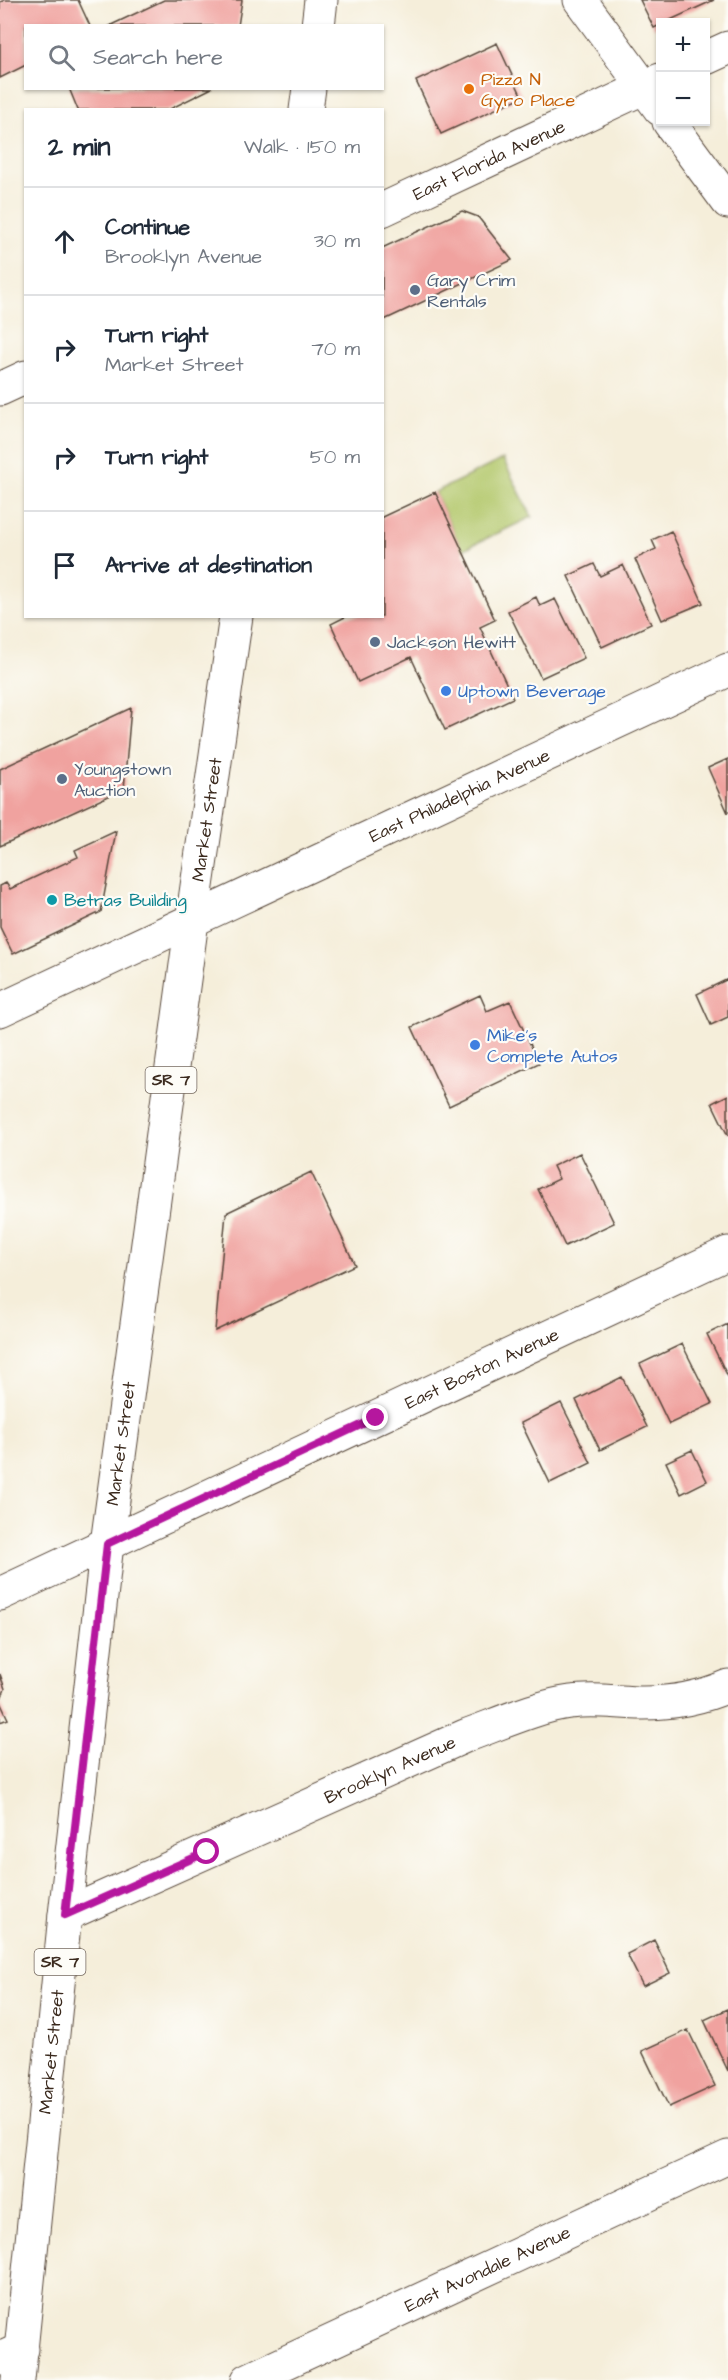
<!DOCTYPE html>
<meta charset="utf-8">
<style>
body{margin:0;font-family:"Architects Daughter",sans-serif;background:#f6f6f7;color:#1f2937}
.controls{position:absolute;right:18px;top:18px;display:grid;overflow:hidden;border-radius:0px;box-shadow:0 2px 4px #0004}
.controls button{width:54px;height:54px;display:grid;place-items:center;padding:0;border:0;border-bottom:2px solid #e0e1e3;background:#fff;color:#1f2937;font:30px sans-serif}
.stop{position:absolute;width:18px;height:18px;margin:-14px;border:4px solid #b5179e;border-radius:50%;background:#fff}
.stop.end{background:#b5179e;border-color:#fff;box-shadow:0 2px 6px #0008}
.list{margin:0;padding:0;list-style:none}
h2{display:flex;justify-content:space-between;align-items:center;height:78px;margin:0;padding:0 24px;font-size:26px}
h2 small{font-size:20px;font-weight:400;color:#747a83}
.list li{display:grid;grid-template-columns:39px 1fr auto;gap:18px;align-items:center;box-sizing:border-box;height:108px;padding:0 24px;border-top:2px solid #e0e1e3}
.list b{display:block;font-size:22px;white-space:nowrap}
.list p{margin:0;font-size:20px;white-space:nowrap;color:#747a83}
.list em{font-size:20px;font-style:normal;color:#747a83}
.icon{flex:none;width:33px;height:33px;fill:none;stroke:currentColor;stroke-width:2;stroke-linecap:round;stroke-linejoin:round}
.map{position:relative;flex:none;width:728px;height:2380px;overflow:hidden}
.search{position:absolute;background:#fff;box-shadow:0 2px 4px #0004;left:24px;top:24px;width:360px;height:66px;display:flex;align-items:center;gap:15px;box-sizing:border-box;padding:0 21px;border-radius:0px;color:#747a83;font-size:22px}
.panel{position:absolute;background:#fff;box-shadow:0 2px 4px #0004;left:24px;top:108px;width:360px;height:510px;border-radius:0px}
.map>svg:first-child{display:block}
.green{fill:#b3c86c;stroke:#777945;stroke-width:1.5}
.building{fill:#f0a29f}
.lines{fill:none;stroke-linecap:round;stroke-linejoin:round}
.street-casing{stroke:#57473a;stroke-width:35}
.secondary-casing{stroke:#57473a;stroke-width:35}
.primary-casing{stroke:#57473a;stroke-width:35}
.street{stroke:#fff;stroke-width:33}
.secondary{stroke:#fff;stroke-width:33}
.primary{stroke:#fff;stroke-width:33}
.route{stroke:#b5179e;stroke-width:8}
.food-dot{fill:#e8710a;stroke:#fdfcf7;stroke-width:2}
.service-dot{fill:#5c6f8a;stroke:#fdfcf7;stroke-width:2}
.shop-dot{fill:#3f7fe0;stroke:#fdfcf7;stroke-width:2}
.culture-dot{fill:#0f9aa8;stroke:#fdfcf7;stroke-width:2}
.labels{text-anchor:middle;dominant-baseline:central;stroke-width:4.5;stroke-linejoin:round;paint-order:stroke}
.shield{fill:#fdfcf7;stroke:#75695f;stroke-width:1.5}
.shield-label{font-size:16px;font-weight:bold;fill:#3b2a1e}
.food-label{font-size:18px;fill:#c56008;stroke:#fdfcf7;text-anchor:start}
.street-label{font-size:18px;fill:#3b2a1e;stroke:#fdfcf7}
.service-label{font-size:18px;fill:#4e5e75;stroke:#fdfcf7;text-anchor:start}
.shop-label{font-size:18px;fill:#366cbe;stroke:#fdfcf7;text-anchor:start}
.culture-label{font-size:18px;fill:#0d838f;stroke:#fdfcf7;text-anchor:start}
</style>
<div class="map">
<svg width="728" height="2380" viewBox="0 0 728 2380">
<rect width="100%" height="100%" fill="#fdfcf7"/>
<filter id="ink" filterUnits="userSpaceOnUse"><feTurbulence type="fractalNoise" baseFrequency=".0167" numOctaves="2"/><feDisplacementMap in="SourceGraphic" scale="12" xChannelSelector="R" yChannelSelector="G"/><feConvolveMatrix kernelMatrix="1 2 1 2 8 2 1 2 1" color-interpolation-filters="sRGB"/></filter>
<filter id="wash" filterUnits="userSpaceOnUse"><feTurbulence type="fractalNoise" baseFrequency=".008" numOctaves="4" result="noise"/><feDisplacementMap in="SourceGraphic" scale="24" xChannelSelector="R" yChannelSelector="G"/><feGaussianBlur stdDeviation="1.35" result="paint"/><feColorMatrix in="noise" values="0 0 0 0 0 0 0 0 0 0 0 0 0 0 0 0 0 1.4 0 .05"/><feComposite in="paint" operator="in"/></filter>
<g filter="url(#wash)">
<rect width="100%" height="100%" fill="#f5eeda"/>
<path class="green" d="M503,459L532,517L462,550L435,492Z"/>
<g id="blocks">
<path class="building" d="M5,0H78L90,26H26V65L0,78V2Z
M164,0H242L238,26H109Z
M640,0H714L666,22H660V25L654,28Z
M497,43L522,97L441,134L416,81Z
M69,88H212L168,110H78Z
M462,211L478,217L512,260L382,321V248Z
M435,492L495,620L480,627L513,698L445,730L411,657L358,682L331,624L347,616H382V517Z
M671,531L703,603L662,620L635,559L656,549L652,540Z
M594,564L600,576L623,565L651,624L602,647L568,576Z
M536,597L540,606L555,599L584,658L541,678L508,611Z
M131,708L124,789L0,846V769Z
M728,759V813L708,768Z
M116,831L101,912L13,954L0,927V886L6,883L10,889L78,857L75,850Z
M728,979V1017L711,1025L697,994Z
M480,995L487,1011L510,1001L539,1063L449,1106L412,1027Z
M728,1095V1136L712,1103Z
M580,1153L614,1223L565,1246L538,1189L559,1179L553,1166Z
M311,1172L355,1265L215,1331L226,1213Z
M728,1324V1377L707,1334Z
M682,1344L712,1404L669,1424L640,1364Z
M622,1377L647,1427L600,1450L576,1400Z
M561,1403L591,1463L550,1483L521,1423Z
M692,1450L707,1481L681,1494L666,1462Z
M0,1674L5,1689L0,1701Z
M0,1702L8,1719L0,1722Z
M654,1940L670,1973L643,1986L627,1954Z
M728,2009V2071L704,2020Z
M688,2030L715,2086L669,2107L642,2051Z"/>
</g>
</g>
<g filter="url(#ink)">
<use href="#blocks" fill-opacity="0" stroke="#57473a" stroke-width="1.5"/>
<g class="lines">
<defs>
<g id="street">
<path d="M706,58L728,48"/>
<path id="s1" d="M382,210L660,80"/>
<path d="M0,389L26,377"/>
<path id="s2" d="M0,1010L728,670"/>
<path id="s3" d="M0,1594L728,1253"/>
<path id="s4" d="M65,1915L465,1736C496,1725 538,1706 570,1702C595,1698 619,1703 643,1703C674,1703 701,1698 728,1686"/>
<path d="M0,2359L22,2349"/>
<path id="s5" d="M248,2380L728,2157"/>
</g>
<path id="secondary" d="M580,0L660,109
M669,122L728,202"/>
<g id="primary">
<path d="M318,26L321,0"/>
<path d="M306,110L309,88"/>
<path id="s6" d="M18,2380L65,1915L107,1544L192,921L236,616"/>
</g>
</defs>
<use href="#street" class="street-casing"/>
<use href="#secondary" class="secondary-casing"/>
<use href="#primary" class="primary-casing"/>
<use href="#street" class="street"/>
<use href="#secondary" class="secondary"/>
<use href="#primary" class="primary"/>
</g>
</g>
<g class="lines" filter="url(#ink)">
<path class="route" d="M207,1852L65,1915L107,1544L376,1418"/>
</g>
<circle class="food-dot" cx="469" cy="89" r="6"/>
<g class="service-dot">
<circle cx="415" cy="290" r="6"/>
<circle cx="375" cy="642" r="6"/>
<circle cx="62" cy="779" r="6"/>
</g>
<g class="shop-dot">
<circle cx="446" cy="691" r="6"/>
<circle cx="475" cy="1045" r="6"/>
</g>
<circle class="culture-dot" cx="52" cy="900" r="6"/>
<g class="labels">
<g class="shield">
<rect x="145.5" y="1067" width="51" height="26" rx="4.5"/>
<rect x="34.5" y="1949" width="51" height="26" rx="4.5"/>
</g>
<g class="shield-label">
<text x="171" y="1080">SR 7</text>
<text x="60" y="1962">SR 7</text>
</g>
<g class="food-label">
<text x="481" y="79">Pizza N<tspan x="481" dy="21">Gyro Place</tspan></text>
</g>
<g class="street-label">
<text stroke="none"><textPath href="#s1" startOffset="118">East Florida Avenue</textPath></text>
<text stroke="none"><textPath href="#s2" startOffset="507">East Philadelphia Avenue</textPath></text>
<text stroke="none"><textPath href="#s6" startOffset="1572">Market Street</textPath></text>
<text stroke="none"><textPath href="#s3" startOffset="532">East Boston Avenue</textPath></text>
<text stroke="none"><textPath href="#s6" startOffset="942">Market Street</textPath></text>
<text stroke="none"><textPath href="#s4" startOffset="356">Brooklyn Avenue</textPath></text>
<text stroke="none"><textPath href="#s6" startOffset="330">Market Street</textPath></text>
<text stroke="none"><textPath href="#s5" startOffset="264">East Avondale Avenue</textPath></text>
</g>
<g class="service-label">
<text x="427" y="280">Gary Crim<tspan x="427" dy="21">Rentals</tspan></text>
<text x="387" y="642">Jackson Hewitt</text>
<text x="74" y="769">Youngstown<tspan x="74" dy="21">Auction</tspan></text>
</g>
<g class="shop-label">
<text x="458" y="691">Uptown Beverage</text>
<text x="487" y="1035">Mike's<tspan x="487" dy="21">Complete Autos</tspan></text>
</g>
<g class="culture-label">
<text x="64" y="900">Betras Building</text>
</g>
</g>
</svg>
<div class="controls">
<button>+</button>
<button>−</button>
</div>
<div class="stop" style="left:207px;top:1852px"></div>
<div class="stop end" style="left:376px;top:1418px"></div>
<div class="search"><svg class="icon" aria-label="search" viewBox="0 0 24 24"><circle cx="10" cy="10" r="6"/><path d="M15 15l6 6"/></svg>Search here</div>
<section class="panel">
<h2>2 min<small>Walk · 150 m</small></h2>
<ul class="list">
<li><svg class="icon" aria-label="ahead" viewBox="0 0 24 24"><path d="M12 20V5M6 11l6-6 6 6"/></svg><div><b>Continue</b><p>Brooklyn Avenue</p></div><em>30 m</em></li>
<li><svg class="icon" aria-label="right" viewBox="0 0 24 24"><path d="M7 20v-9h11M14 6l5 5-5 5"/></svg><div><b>Turn right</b><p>Market Street</p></div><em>70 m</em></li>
<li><svg class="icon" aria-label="right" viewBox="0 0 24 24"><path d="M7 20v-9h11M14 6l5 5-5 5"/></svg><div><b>Turn right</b></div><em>50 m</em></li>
<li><svg class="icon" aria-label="arrive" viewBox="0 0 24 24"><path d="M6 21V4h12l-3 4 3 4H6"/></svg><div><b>Arrive at destination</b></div></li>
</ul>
</section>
</div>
